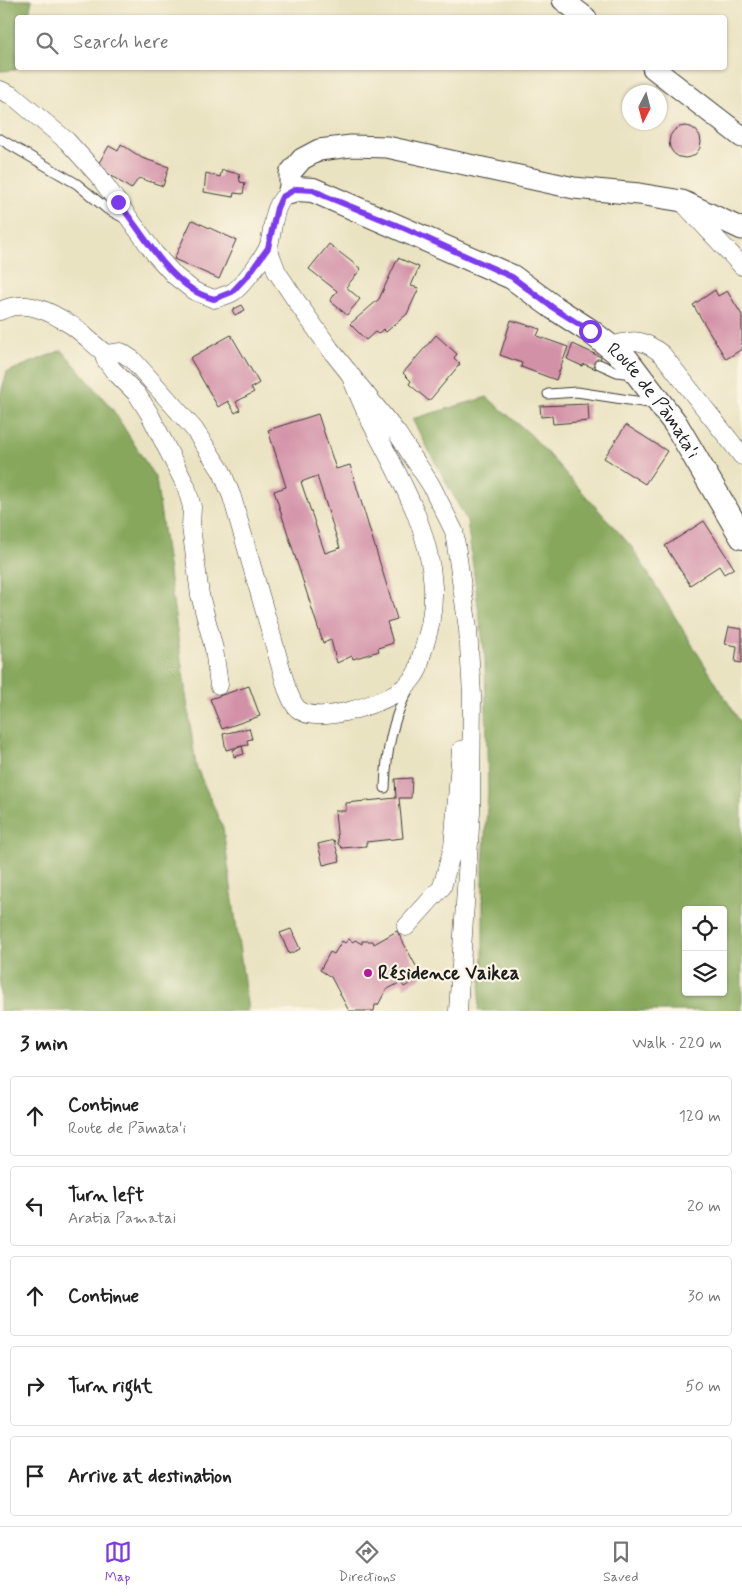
<!DOCTYPE html>
<meta charset="utf-8">
<style>
body{margin:0;font-family:Mynerve,sans-serif;background:#f6f6f6;color:#222}
.controls{position:absolute;right:15px;bottom:15px;display:grid;overflow:hidden;border-radius:5px;box-shadow:0 1px 4px #0004}
.controls button{width:45px;height:45px;display:grid;place-items:center;padding:0;border:0;border-bottom:1px solid #e0e0e0;background:#fff;color:#222;font:25px sans-serif}
.compass{position:absolute;left:622px;top:85px;width:45px;height:45px;border-radius:50%;background:#fff;box-shadow:0 1px 4px #0004;rotate:186deg}
.stop{position:absolute;width:15px;height:15px;margin:-11px;border:4px solid #7c3aed;border-radius:50%;background:#fff}
.stop.end{background:#7c3aed;border-color:#fff;box-shadow:0 1px 5px #0008}
.list{margin:0;padding:0;list-style:none}
h2{display:flex;justify-content:space-between;align-items:center;height:65px;margin:0;padding:0 20px;font-size:21px}
h2 small{font-size:16px;font-weight:400;color:#767676}
.list li{display:grid;grid-template-columns:32px 1fr auto;gap:15px;align-items:center;box-sizing:border-box;height:80px;margin:0 10px 10px;padding:0 10px;border:1px solid #e0e0e0;border-radius:5px}
.list b{display:block;font-size:19px;white-space:nowrap}
.list p{margin:0;font-size:16px;white-space:nowrap;color:#767676}
.list em{font-size:16px;font-style:normal;color:#767676}
.icon{flex:none;width:28px;height:28px;fill:none;stroke:currentColor;stroke-width:2;stroke-linecap:round;stroke-linejoin:round}
.map{position:relative;flex:none;width:742px;height:1011px;overflow:hidden}
.search{position:absolute;background:#fff;box-shadow:0 1px 4px #0004;left:15px;right:15px;top:15px;height:55px;display:flex;align-items:center;gap:12px;box-sizing:border-box;padding:0 18px;border-radius:5px;color:#767676;font-size:19px}
.sheet{height:515px;background:#fff}
nav{display:flex;justify-content:space-around;align-items:center;box-sizing:border-box;height:70px;border-top:1px solid #e0e0e0;background:#fff;font-size:14px;color:#767676}
nav a{display:grid;justify-items:center;gap:2px}
nav .on{color:#7c3aed}
.map>svg:first-child{display:block}
.forest{fill:#86a75b;stroke:#51623c;fill-rule:evenodd}
.building{fill:#d391a8;fill-rule:evenodd}
.lines{fill:none;stroke-linecap:round;stroke-linejoin:round}
.service-casing{stroke:#3b3a35;stroke-width:11}
.minor-casing{stroke:#3b3a35;stroke-width:19}
.tertiary-casing{stroke:#3b3a35;stroke-width:23}
.secondary-casing{stroke:#3b3a35;stroke-width:26}
.service{stroke:#fff;stroke-width:9}
.minor{stroke:#fff;stroke-width:18}
.tertiary{stroke:#fff;stroke-width:21}
.secondary{stroke:#fff;stroke-width:24}
.route{stroke:#7c3aed;stroke-width:6}
.poi-dot{fill:#b5179e;stroke:#fcf5e5;stroke-width:2}
.labels{text-anchor:middle;dominant-baseline:central;stroke-width:4.5;stroke-linejoin:round;paint-order:stroke}
.street-label{font-size:19px;fill:#1c1c1c;stroke:#fcf5e5}
.poi-label{font-size:19px;font-weight:bold;fill:#1c1c1c;stroke:#fcf5e5;text-anchor:start}
</style>
<div class="map">
<svg width="742" height="1011" viewBox="0 0 742 1011">
<rect width="100%" height="100%" fill="#fcf5e5"/>
<filter id="ink" filterUnits="userSpaceOnUse"><feTurbulence type="fractalNoise" baseFrequency=".02" numOctaves="2"/><feDisplacementMap in="SourceGraphic" scale="10" xChannelSelector="R" yChannelSelector="G"/><feConvolveMatrix kernelMatrix="1 2 1 2 8 2 1 2 1" color-interpolation-filters="sRGB"/></filter>
<filter id="wash" filterUnits="userSpaceOnUse"><feTurbulence type="fractalNoise" baseFrequency=".0096" numOctaves="4" result="noise"/><feDisplacementMap in="SourceGraphic" scale="20" xChannelSelector="R" yChannelSelector="G"/><feGaussianBlur stdDeviation="1.12" result="paint"/><feColorMatrix in="noise" values="0 0 0 0 0 0 0 0 0 0 0 0 0 0 0 0 0 1.4 0 .05"/><feComposite in="paint" operator="in"/></filter>
<g filter="url(#wash)">
<rect width="100%" height="100%" fill="#eae3c2"/>
<path class="forest" d="M0,0H32L28,17L18,18L16,70L0,71Z
M62,350L113,410L156,479L196,766L223,828L248,1011H0V396L7,372Z
M487,397L531,435L631,546L742,725V1011H478L483,956V865L488,794L485,659L467,521L412,419ZM686,910H723V992H686Z"/>
<g id="blocks">
<path class="building" d="M669 142a16 16 0 1 1 32 0a16 16 0 1 1-32 0Z
M121,144L142,158L169,167L163,186L139,178L131,189L97,166L109,146L118,151Z
M222,170L239,174L240,182L245,183L243,194L234,193L233,197L204,192L206,173L220,177Z
M192,220L236,240L219,279L174,259Z
M329,244L361,269L346,287L360,299L347,315L330,301L337,291L309,269Z
M398,258L419,267L411,286L419,288L407,314L386,332L383,329L378,334L375,332L366,340L350,324L379,299Z
M715,290L718,296L727,291L742,315V349L726,359L693,305Z
M242,305L245,310L235,315L232,310Z
M511,320L540,329L537,336L568,347L556,380L521,367L522,363L500,355Z
M231,335L259,383L251,388L254,392L236,402L240,410L235,413L228,401L218,407L190,358Z
M436,335L457,354L454,358L460,364L429,401L409,384L411,381L403,373Z
M573,344L601,357L596,369L584,364L582,366L567,359Z
M588,404L589,421L553,424L552,416L541,417L540,406Z
M318,414L336,469L350,465L397,619L387,622L393,643L378,648L379,651L353,659L352,656L337,663L331,640L323,643L274,491L286,487L268,430ZM317,476L340,548L325,553L301,482Z
M626,425L667,451L645,484L604,458Z
M704,521L734,568L724,574L719,566L690,585L665,546Z
M729,627L742,629V663L735,662L737,646L725,644Z
M249,686L260,716L222,729L210,699Z
M249,728L252,739L247,740L248,745L242,746L244,754L234,757L233,750L242,746L226,750L223,734Z
M412,778L411,798H399L403,838L366,842V846L342,848L338,844L335,811H346V803L396,798L395,779Z
M334,840L340,861L323,865L318,844Z
M291,929L300,949L289,954L280,933Z
M397,931L422,977L404,987L401,982L386,990L378,1005H375L374,1011H349L331,977L320,970L330,952L334,954L342,941L345,943L349,939L353,942L355,940L362,944V941H373L374,944Z"/>
</g>
</g>
<g filter="url(#ink)">
<use href="#blocks" fill-opacity="0" stroke="#3b3a35" stroke-width="1"/>
<g class="lines">
<defs>
<path id="service" d="M0,139L77,184L107,209L124,218
M599,364L617,372L632,374
M548,394L577,392L655,404
M385,788C386,753 392,719 409,688"/>
<path id="minor" d="M0,90L13,96L67,141L98,175L155,254L175,276L194,291L214,299C220,297 228,295 233,292C242,286 266,255 269,245C274,227 272,203 290,192
M685,205L742,266
M268,248L277,272L297,302L330,349L397,433L431,485L454,531L468,629L472,695L471,812L458,1011
M0,311C22,300 43,308 63,320C68,323 74,326 79,331C88,338 96,347 106,354
M610,346C635,340 640,337 662,354L742,456
M219,685L214,649L200,595L191,527L192,507L186,486L149,413L137,394L113,370L105,359L106,354L121,352L133,360L194,429L222,472L232,497L287,689C290,695 292,704 298,709C316,726 381,704 399,691C404,688 411,681 415,675C418,671 420,663 421,657C429,632 434,614 433,587C430,528 400,479 374,428C364,410 357,391 349,372
M406,927L442,887L453,847L461,750"/>
<path id="tertiary" d="M563,0L586,18
M653,68L742,137
M290,192V173L302,159L319,150L351,146L387,147L574,188L639,194L682,201L742,229"/>
<g id="secondary">
<path id="s1" d="M290,192L296,189L313,190L512,277L553,307L590,331L627,360L675,423L742,537"/>
</g>
</defs>
<use href="#service" class="service-casing"/>
<use href="#minor" class="minor-casing"/>
<use href="#tertiary" class="tertiary-casing"/>
<use href="#secondary" class="secondary-casing"/>
<use href="#service" class="service"/>
<use href="#minor" class="minor"/>
<use href="#tertiary" class="tertiary"/>
<use href="#secondary" class="secondary"/>
</g>
</g>
<g class="lines" filter="url(#ink)">
<path class="route" d="M118,202C142,232 161,269 193,290C199,294 207,297 214,299L232,292L249,274L268,248L277,208L282,197L296,189L313,190L325,196L406,229L512,277L552,307L590,331"/>
</g>
<circle class="poi-dot" cx="368" cy="973" r="5"/>
<g class="labels">
<g class="street-label">
<text stroke="none"><textPath href="#s1" startOffset="431">Route de Pāmata'i</textPath></text>
</g>
<g class="poi-label">
<text x="378" y="973">Résidence Vaikea</text>
</g>
</g>
</svg>
<div class="controls">
<button><svg class="icon" aria-label="locate" viewBox="0 0 24 24"><circle cx="12" cy="12" r="6"/><path d="M12 2v4M12 18v4M2 12h4M18 12h4"/></svg></button>
<button><svg class="icon" aria-label="layers" viewBox="0 0 24 24"><path d="M12 4l9 5-9 5-9-5zM3 14l9 5 9-5"/></svg></button>
</div>
<svg class="compass" viewBox="-18 -18 36 36"><path d="M0-13l5 13h-10z" fill="#e53935"/><path d="M0 13l5-13h-10z" fill="#767676"/></svg>
<div class="stop" style="left:590px;top:331px"></div>
<div class="stop end" style="left:118px;top:202px"></div>
<div class="search"><svg class="icon" aria-label="search" viewBox="0 0 24 24"><circle cx="10" cy="10" r="6"/><path d="M15 15l6 6"/></svg>Search here</div>
</div>
<section class="sheet">
<h2>3 min<small>Walk · 220 m</small></h2>
<ul class="list">
<li><svg class="icon" aria-label="ahead" viewBox="0 0 24 24"><path d="M12 20V5M6 11l6-6 6 6"/></svg><div><b>Continue</b><p>Route de Pāmata'i</p></div><em>120 m</em></li>
<li><svg class="icon" aria-label="left" viewBox="0 0 24 24"><path d="M17 20v-9H6M10 6l-5 5 5 5"/></svg><div><b>Turn left</b><p>Aratia Pamatai</p></div><em>20 m</em></li>
<li><svg class="icon" aria-label="ahead" viewBox="0 0 24 24"><path d="M12 20V5M6 11l6-6 6 6"/></svg><div><b>Continue</b></div><em>30 m</em></li>
<li><svg class="icon" aria-label="right" viewBox="0 0 24 24"><path d="M7 20v-9h11M14 6l5 5-5 5"/></svg><div><b>Turn right</b></div><em>50 m</em></li>
<li><svg class="icon" aria-label="arrive" viewBox="0 0 24 24"><path d="M6 21V4h12l-3 4 3 4H6"/></svg><div><b>Arrive at destination</b></div></li>
</ul>
</section>
<nav>
<a class="on"><svg class="icon" aria-label="map" viewBox="0 0 24 24"><path d="M3 6l6-2 6 2 6-2v14l-6 2-6-2-6 2zM9 4v14M15 6v14"/></svg>Map</a>
<a><svg class="icon" aria-label="directions" viewBox="0 0 24 24"><path d="M12 3l9 9-9 9-9-9zM9 14v-3h6M13 9l2 2-2 2"/></svg>Directions</a>
<a><svg class="icon" aria-label="saved" viewBox="0 0 24 24"><path d="M7 4h10v16l-5-4-5 4z"/></svg>Saved</a>
</nav>
